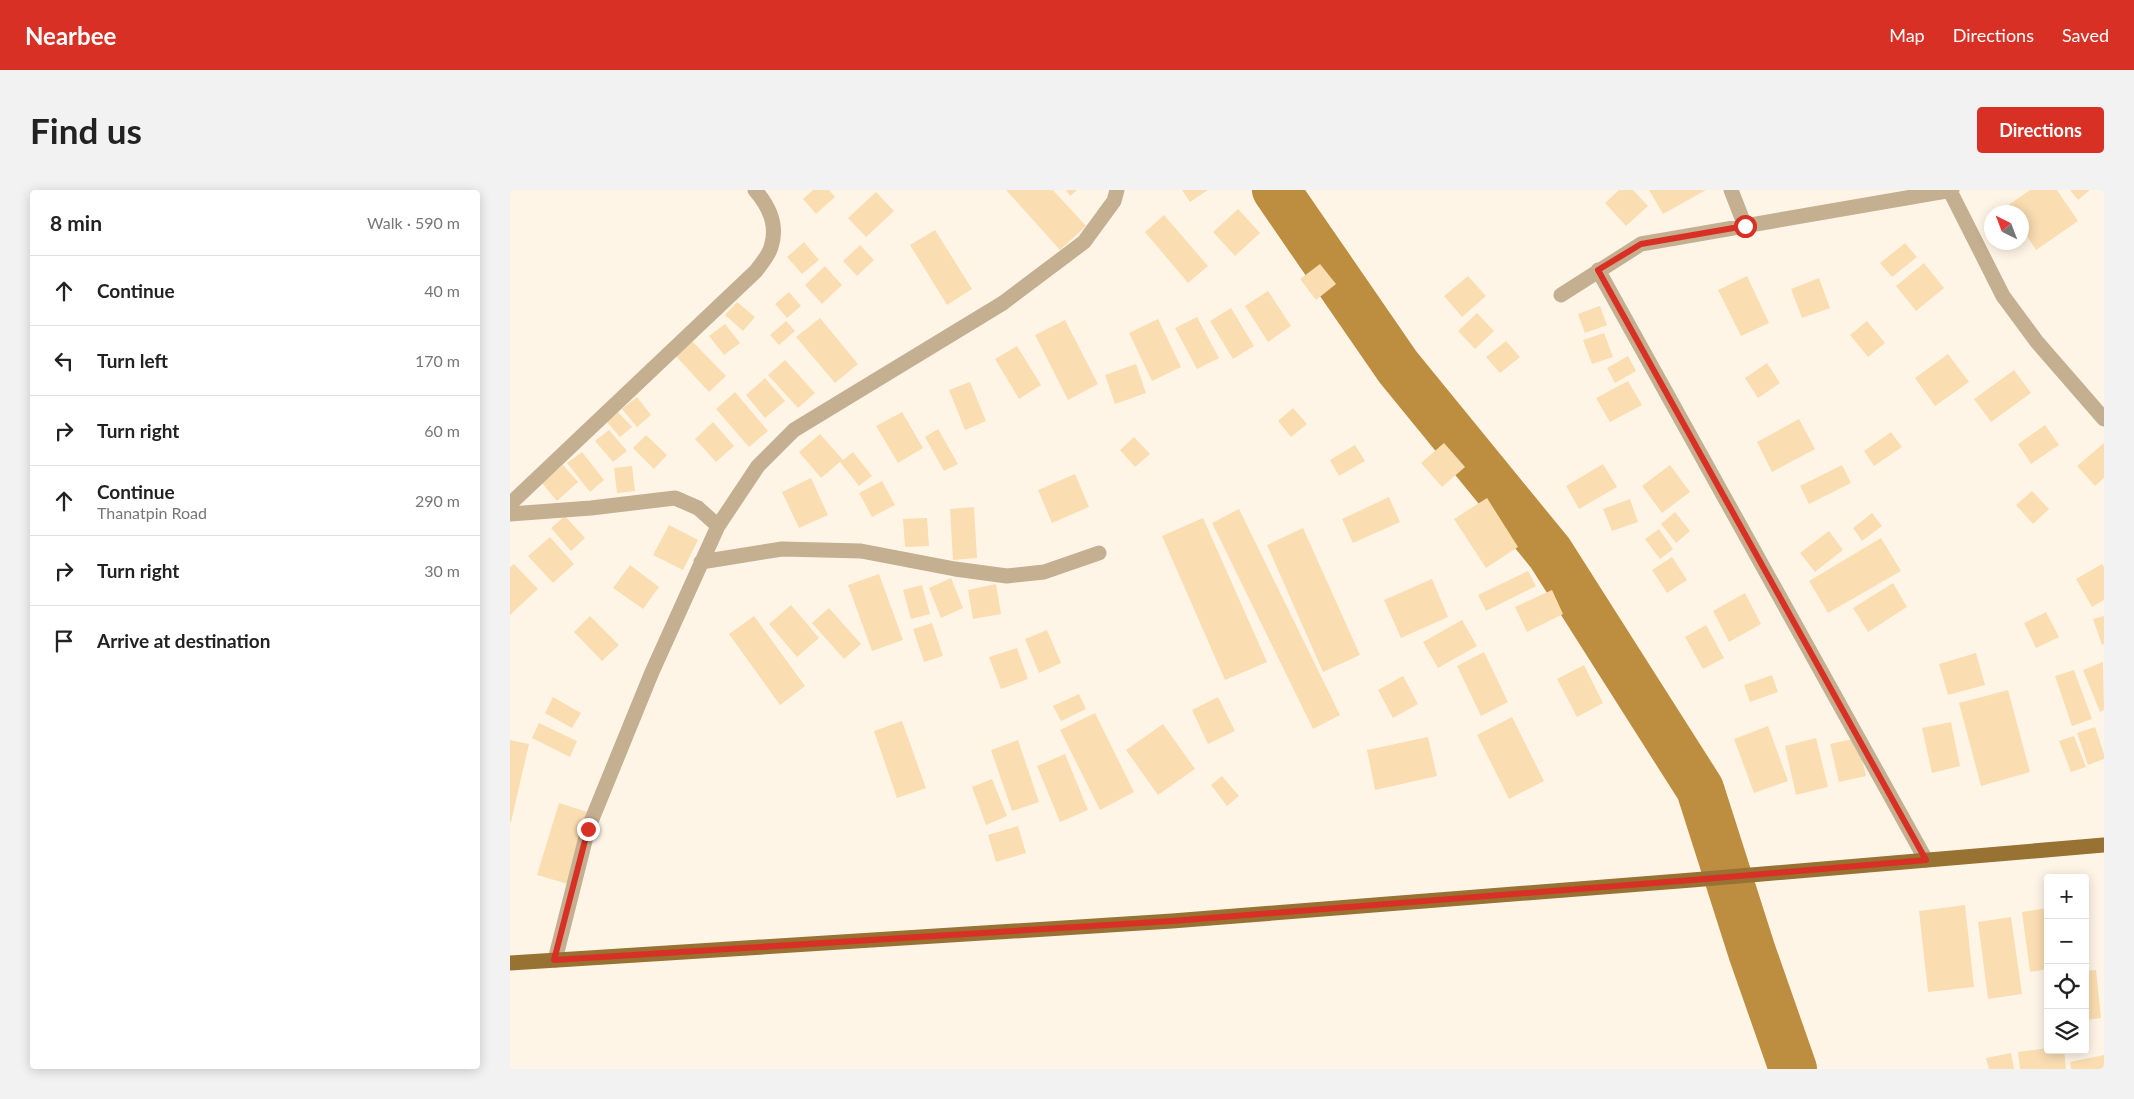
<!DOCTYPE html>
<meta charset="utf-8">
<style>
body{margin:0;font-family:Lato,sans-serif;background:#f2f2f2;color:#222}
.controls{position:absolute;right:15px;bottom:15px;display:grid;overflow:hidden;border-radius:5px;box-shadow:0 2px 12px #0003}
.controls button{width:45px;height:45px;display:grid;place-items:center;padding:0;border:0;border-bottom:1px solid #e0e0e0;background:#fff;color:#222;font:25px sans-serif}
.compass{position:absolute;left:1474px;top:15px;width:45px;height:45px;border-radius:50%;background:#fff;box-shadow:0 2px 12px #0003;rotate:318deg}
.stop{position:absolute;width:15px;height:15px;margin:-11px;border:4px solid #d93025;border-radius:50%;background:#fff}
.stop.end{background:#d93025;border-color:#fff;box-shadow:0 1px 5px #0008}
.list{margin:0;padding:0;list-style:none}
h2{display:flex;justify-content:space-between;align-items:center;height:65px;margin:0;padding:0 20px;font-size:21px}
h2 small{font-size:16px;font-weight:400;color:#767676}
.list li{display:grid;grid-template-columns:32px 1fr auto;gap:15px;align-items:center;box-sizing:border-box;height:70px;padding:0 20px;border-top:1px solid #e0e0e0}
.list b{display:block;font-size:19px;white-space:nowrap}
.list p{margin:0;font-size:16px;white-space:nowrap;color:#767676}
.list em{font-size:16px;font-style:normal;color:#767676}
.icon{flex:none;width:28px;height:28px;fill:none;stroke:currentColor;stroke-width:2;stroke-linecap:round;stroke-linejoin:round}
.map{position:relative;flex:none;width:1594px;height:879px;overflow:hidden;border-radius:5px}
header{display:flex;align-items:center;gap:30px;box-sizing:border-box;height:70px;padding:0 25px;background:#d93025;color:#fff}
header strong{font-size:24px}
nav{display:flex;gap:28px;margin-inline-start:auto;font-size:18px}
.intro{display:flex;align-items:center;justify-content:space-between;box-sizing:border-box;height:120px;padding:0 30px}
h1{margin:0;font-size:35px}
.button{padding:12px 22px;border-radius:5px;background:#d93025;color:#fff;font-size:18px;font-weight:700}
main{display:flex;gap:30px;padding:0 30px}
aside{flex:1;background:#fff;border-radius:5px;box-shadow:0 2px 12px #0003}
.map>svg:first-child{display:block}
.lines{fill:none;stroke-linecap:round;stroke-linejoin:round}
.river{stroke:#bd8e40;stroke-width:48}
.building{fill:#faddb1}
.minor{stroke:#c4af90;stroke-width:15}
.major{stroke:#987233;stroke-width:15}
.route{stroke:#d93025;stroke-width:6}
</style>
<header>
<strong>Nearbee</strong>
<nav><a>Map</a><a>Directions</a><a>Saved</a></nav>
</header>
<div class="intro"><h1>Find us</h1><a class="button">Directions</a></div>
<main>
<aside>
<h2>8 min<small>Walk · 590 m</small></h2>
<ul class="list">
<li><svg class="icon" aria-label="ahead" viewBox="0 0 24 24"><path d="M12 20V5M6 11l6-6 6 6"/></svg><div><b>Continue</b></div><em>40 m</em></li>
<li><svg class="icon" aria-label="left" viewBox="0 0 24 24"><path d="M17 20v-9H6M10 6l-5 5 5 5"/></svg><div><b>Turn left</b></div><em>170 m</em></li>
<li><svg class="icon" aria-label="right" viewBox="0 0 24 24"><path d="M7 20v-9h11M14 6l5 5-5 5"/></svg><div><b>Turn right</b></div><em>60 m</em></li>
<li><svg class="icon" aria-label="ahead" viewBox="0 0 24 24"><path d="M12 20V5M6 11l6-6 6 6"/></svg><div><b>Continue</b><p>Thanatpin Road</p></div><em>290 m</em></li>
<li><svg class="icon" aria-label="right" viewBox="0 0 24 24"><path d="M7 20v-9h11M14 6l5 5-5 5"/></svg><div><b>Turn right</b></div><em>30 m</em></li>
<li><svg class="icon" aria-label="arrive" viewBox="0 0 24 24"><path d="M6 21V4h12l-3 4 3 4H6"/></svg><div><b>Arrive at destination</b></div></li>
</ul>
</aside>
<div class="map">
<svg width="1594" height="879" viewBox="0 0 1594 879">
<rect width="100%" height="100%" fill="#fff5e7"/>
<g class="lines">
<path class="river" d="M766,0L888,177L1040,363L1190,599L1242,762L1283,879"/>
</g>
<path class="building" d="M303,0H319L325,7L306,24L293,9Z
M496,0H543L576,36L550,60Z
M556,0H567L560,6Z
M672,0H698L680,12Z
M1109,0H1123L1138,16L1116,36L1095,13Z
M1139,0H1196L1153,24Z
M1520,0H1547L1568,31L1526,60L1512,38V22H1501L1497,16Z
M1560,0H1580L1568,10Z
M366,2L384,21L356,47L338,28Z
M728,19L750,43L725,66L703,42Z
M654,25L698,76L678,93L635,42Z
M425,40L462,99L437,115L400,55Z
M294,52L309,70L292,84L277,67Z
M1395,53L1407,67L1382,87L1370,73Z
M350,55L364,70L347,86L333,71Z
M1414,73L1434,98L1406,121L1386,96Z
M810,74L826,94L806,110L790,89Z
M315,76L332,95L312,114L295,95Z
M958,86L976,106L952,127L934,106Z
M1237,86L1259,133L1231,146L1208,100Z
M1309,88L1320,118L1292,128L1281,99Z
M758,101L781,136L758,152L735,116Z
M279,102L291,116L277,128L265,114Z
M227,112L245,127L233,141L215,125Z
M1090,116L1097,135L1075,143L1068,124Z
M721,118L744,156L723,169L700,131Z
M967,123L984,141L965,159L948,141Z
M687,127L709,168L687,179L665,138Z
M310,128L348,174L325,193L286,147Z
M648,129L671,177L642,191L619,143Z
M555,130L588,194L558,210L525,145Z
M276,131L285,141L269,155L260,145Z
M1357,131L1375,153L1358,167L1340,145Z
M215,134L230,153L214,165L199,146Z
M1094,143L1103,167L1082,174L1073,150Z
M180,149L216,186L199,202L164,164Z
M996,151L1010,167L990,183L976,167Z
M507,156L531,195L509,209L485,169Z
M1438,164L1459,192L1425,216L1405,188Z
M1118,166L1126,181L1105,193L1097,178Z
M275,170L305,203L288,218L258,185Z
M1257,173L1270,193L1248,208L1235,188Z
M626,174L636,203L605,214L595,185Z
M1504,180L1521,203L1481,232L1464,209Z
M255,188L275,211L255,228L236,205Z
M1118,191L1132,215L1100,232L1086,208Z
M460,192L476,231L455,240L439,200Z
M225,202L258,241L239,257L206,219Z
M127,207L141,225L127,237L112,219Z
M783,218L797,234L781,247L768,231Z
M108,222L122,237L110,247L97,232Z
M392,222L413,258L388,273L366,236Z
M1289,229L1305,259L1262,282L1247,252Z
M203,232L224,256L206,272L185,249Z
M1535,235L1549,255L1521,274L1508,254Z
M428,239L448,274L434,281L415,247Z
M99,240L117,261L103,272L85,251Z
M1381,242L1392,257L1364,276L1354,261Z
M310,244L333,270L343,262L362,286L349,296L330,272L311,288L289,262Z
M136,245L157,265L144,279L123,258Z
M624,247L640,264L625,277L610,260Z
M934,253L955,277L932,297L911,273Z
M1594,253V288L1585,296L1567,276Z
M845,255L855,271L829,286L820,270Z
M72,262L94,290L80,302L57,273Z
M1093,274L1107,297L1069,319L1056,296Z
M53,275L68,292L47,311L32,293Z
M1160,275L1180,302L1152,323L1132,296Z
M1332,275L1341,293L1299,314L1290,296Z
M122,276L125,301L107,303L104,278Z
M565,284L579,317L542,333L528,300Z
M301,288L318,325L289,338L272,302Z
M372,291L385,315L362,327L349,303Z
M1522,301L1539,319L1523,334L1506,315Z
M879,307L890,332L843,353L832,329Z
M977,308L1008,357L976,378L944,329Z
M1120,309L1128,332L1102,341L1093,319Z
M464,317L467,368L443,370L440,319Z
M729,319L830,525L803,539L702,333Z
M1165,322L1180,341L1166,353L1151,334Z
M1362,323L1372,336L1352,351L1343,338Z
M55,326L75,348L61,361L41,338Z
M417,328L419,356L395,357L393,329Z
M693,328L757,472L715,490L652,346Z
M159,335L188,350L173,380L143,365Z
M793,338L850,465L813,482L757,355Z
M1149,339L1163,359L1150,369L1135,349Z
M1319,341L1333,360L1305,382L1290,363Z
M40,347L64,374L43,393L18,366Z
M1371,348L1391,381L1318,423L1299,391Z
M1162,367L1177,390L1157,403L1142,380Z
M4,374L28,399L0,425V377Z
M1592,374L1594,377V410L1582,417L1566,389Z
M120,375L149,397L133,419L103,398Z
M1018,381L1026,396L976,421L968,405Z
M369,384L393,450L362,461L338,395Z
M441,388L453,418L431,428L419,398Z
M922,389L938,427L891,448L874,410Z
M1383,393L1397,417L1358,442L1343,418Z
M486,394L491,424L463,429L458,400Z
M412,395L420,424L401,429L393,400Z
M1042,400L1053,424L1017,442L1005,417Z
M1235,403L1251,434L1219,452L1203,421Z
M281,415L309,448L287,467L259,434Z
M319,418L351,454L334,469L302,433Z
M1536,422L1549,447L1526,458L1514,433Z
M80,426L109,455L92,471L64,442Z
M244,426L295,496L270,515L219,444Z
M1594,426V454L1592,455L1583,429Z
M952,430L967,456L928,478L913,452Z
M422,433L433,466L414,472L403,439Z
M1196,435L1214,468L1193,479L1175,447Z
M537,440L551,473L529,483L515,449Z
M507,458L518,489L491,499L479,467Z
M974,462L998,512L971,526L947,476Z
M1466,463L1475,495L1438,505L1429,474Z
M1593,472L1594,520L1590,522L1573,480Z
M1074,475L1093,513L1067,527L1047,489Z
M1564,480L1582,529L1562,536L1545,486Z
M1262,485L1268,502L1240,512L1234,495Z
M893,486L908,514L883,528L868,500Z
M1498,500L1520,582L1471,596L1449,513Z
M569,504L576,519L551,531L543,516Z
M43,507L71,523L62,538L35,523Z
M708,507L725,541L698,554L682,520Z
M585,523L624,602L590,620L550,540Z
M1002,527L1034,591L999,609L967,545Z
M392,531L416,598L387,608L364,541Z
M1441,532L1450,576L1422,583L1412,538Z
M29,533L67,551L60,567L22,548Z
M653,534L685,579L648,605L616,560Z
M1258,536L1278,591L1244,603L1224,549Z
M1585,537L1594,564V569L1578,575L1567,543Z
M1564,546L1576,577L1561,582L1549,551Z
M918,547L927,586L865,600L857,560Z
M1306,548L1318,597L1286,605L1275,556Z
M1347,548L1356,586L1329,592L1320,554Z
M0,550L19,554L1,632H0Z
M508,550L529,612L502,621L481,560Z
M555,564L578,620L550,632L527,576Z
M712,586L729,606L717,616L701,595Z
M482,589L497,626L476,635L462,597Z
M49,613L81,623L58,694L27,685Z
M508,636L516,663L486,672L478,645Z
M1455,715L1464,797L1418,802L1409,721Z
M1538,718V779L1520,782L1512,722Z
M1501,727L1512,804L1478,809L1468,732Z
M1586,780L1591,828L1575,830V781Z
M1538,858V860H1554L1556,879H1510L1508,862Z
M1501,863L1504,879H1479L1476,868Z
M1594,865V879H1561L1560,872Z"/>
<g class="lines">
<path class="minor" d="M1221,0L1235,36
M1440,1L1493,106L1527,152L1594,229
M1088,80L1416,670
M1051,105L1131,54L1442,0
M0,314L246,81C251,74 259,65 261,57C268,36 259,16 245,0
M0,324L81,318L165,308L188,318L208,336
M191,372L272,359L351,361L445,379L497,386L534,382L589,363
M45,770L78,639L142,482L208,336L248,276L284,240L493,113L574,52L604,11L607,0"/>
<path class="major" d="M0,773L662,731L1182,690L1594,655"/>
</g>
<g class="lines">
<path class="route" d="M78,639L44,770L662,731L1182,690L1416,670L1088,80L1131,54L1235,36"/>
</g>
</svg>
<div class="controls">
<button>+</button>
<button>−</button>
<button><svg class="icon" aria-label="locate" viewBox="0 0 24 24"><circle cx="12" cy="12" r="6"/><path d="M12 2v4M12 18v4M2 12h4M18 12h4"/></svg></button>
<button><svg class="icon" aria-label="layers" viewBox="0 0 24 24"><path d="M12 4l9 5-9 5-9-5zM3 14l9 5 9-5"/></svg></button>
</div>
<svg class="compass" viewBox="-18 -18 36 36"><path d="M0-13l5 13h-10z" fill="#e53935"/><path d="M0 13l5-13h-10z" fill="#767676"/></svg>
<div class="stop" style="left:1235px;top:36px"></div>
<div class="stop end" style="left:78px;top:639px"></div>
</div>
</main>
